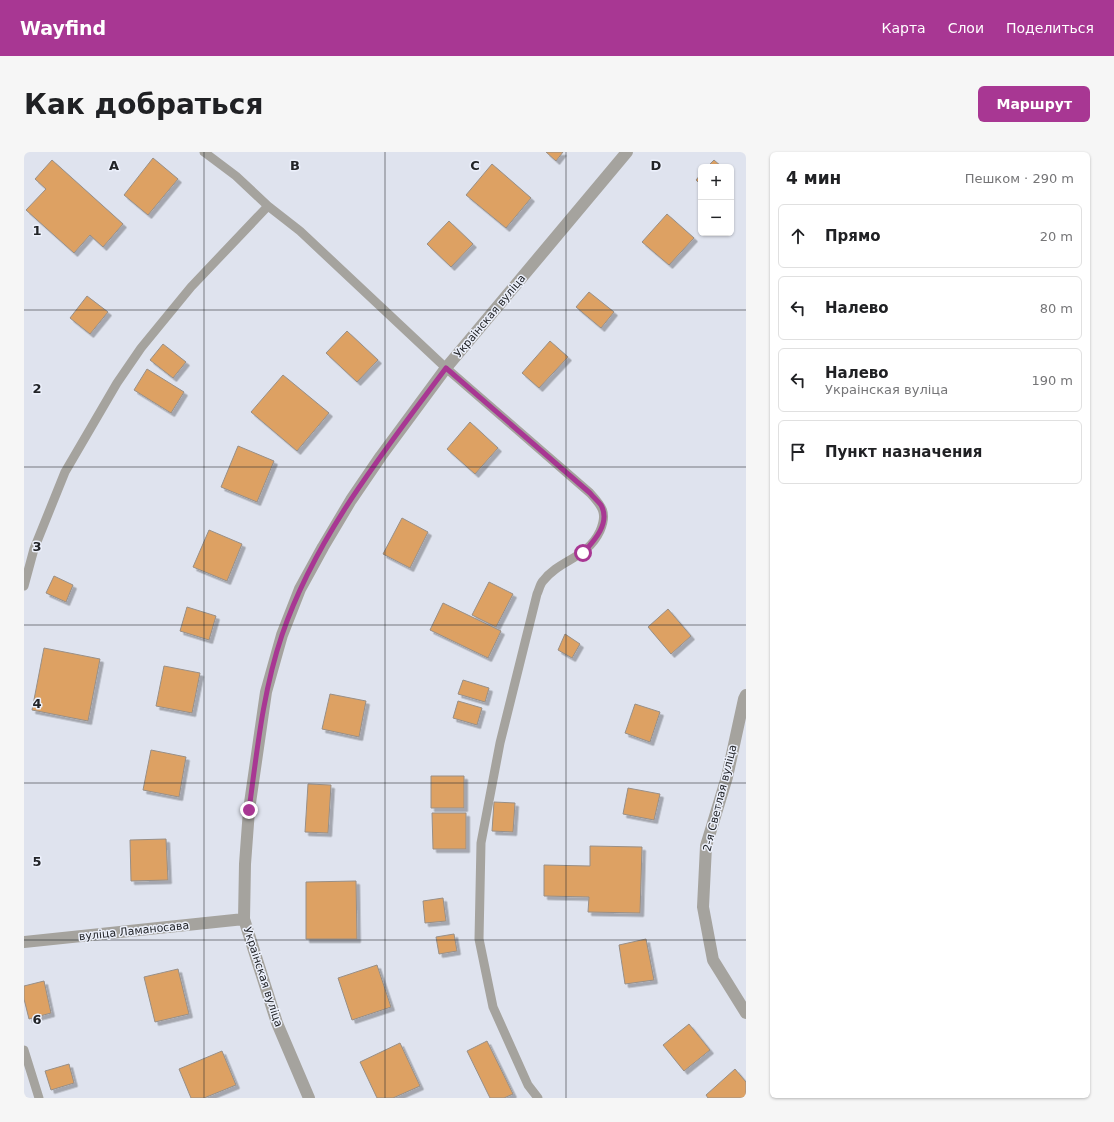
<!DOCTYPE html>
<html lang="ru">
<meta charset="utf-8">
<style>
body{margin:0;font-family:"DejaVu Sans",sans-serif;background:#f6f6f6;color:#202124}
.controls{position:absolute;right:12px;top:12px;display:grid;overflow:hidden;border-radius:6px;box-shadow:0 1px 3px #0004}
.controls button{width:36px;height:36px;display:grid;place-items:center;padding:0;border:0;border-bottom:1px solid #e0e0e0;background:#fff;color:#202124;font:20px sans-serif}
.stop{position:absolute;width:12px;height:12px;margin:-9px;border:3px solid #a83793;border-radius:50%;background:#fff}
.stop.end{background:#a83793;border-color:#fff;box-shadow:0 1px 4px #0008}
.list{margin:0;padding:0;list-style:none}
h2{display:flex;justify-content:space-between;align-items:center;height:52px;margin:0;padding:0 16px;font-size:17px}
h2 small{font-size:13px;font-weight:400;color:#757577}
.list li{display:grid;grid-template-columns:26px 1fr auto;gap:12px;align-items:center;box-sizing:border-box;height:64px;margin:0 8px 8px;padding:0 8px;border:1px solid #e0e0e0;border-radius:6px}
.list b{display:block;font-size:15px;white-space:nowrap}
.list p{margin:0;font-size:13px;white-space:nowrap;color:#757577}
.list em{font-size:13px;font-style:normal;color:#757577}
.icon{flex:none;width:22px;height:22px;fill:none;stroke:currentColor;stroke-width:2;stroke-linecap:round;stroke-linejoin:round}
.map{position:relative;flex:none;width:722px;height:946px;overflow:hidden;border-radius:6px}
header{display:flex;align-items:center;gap:24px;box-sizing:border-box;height:56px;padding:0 20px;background:#a83793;color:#fff}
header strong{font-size:19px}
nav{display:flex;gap:22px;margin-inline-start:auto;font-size:14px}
.intro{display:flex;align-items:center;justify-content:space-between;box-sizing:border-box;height:96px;padding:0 24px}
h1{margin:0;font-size:28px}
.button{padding:10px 18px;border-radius:6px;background:#a83793;color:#fff;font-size:14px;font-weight:700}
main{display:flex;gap:24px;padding:0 24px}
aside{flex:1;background:#fff;border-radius:6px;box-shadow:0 1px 3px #0004}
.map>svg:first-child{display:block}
.building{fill:#dda163;stroke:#988f87;filter:url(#shadow)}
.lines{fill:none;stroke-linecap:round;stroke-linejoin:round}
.service{stroke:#a5a39e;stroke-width:9}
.minor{stroke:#a5a39e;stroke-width:12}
.route{stroke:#a83793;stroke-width:5}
.grid{fill:none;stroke:#222428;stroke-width:1;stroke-opacity:0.55}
.labels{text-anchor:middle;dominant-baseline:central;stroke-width:3;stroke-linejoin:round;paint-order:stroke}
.street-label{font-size:11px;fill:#222428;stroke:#ecf0fb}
.grid-label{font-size:13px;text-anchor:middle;font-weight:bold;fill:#222428;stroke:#ecf0fb;stroke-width:3;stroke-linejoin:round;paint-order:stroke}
</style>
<header>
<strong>Wayfind</strong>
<nav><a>Карта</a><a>Слои</a><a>Поделиться</a></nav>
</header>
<div class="intro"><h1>Как добраться</h1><a class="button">Маршрут</a></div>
<main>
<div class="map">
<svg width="722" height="946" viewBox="0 0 722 946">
<defs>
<filter id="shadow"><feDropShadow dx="3.5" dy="3.5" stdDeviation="0" flood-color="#0004"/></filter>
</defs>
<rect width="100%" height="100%" fill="#dfe3ee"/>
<path class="building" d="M522,0H539L532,9Z
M129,6L154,27L124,63L100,43Z
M28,8L99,72L79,95L66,83L50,101L2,58L22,37L11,27Z
M690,8L698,15H683Z
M468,12L507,46L482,76L442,43Z
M677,22V33L672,28Z
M643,62L670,86L645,113L618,90Z
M425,69L449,92L427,115L403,92Z
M565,140L590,160L577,176L552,155Z
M63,144L84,160L66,182L46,166Z
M323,179L354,208L333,230L302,201Z
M526,189L544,205L515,236L498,221Z
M139,192L162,210L149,226L126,208Z
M123,217L160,240L147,261L110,238Z
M259,223L305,261L273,299L227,260Z
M446,270L474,296L451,322L423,297Z
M214,294L250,309L233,350L197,335Z
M378,366L404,380L386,416L359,402Z
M185,378L218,392L203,429L169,415Z
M30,424L49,433L42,450L22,441Z
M465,430L489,442L472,475L448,463Z
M419,451L477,479L464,506L406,478Z
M163,455L192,464L185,488L156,479Z
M644,457L667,484L647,502L624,475Z
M541,482L556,492L548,506L534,498Z
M20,496L76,507L64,569L8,558Z
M140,514L176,521L168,561L132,554Z
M439,528L465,536L461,550L434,542Z
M306,542L342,549L335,585L298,577Z
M434,549L458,556L453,573L429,566Z
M611,552L636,560L626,590L601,581Z
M127,598L162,605L155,645L119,638Z
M407,624H440V656H407Z
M284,632L307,633L304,681L281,680Z
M604,636L636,642L630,668L599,662Z
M470,650L491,651L489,680L468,679Z
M408,661H442V697H409Z
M142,687L144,728L107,729L106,688Z
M566,694L618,695L616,761L564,760L565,745L520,744V713L566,714Z
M332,729L333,787H282V730Z
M419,746L422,769L401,771L399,749Z
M430,782L433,799L415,802L412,785Z
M622,787L630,828L601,832L595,793Z
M353,813L367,855L328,868L314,826Z
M154,817L165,862L131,870L120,825Z
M20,829L27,861L5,867L0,847V834Z
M665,872L686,898L660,919L639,893Z
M463,889L489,942L480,946H466L443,899Z
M376,891L396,934L369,946H353L336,910Z
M198,899L212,933L180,946H167L155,917Z
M45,912L50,931L27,938L21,919Z
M711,917L722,930V946H684L682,943Z"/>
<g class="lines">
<path class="service" d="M180,0L212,24L244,54L276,79L422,216L566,341C578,354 584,361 576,379C563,407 536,407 519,429C516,432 515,438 513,442L476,591L457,691L455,787L469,855L504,933L514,946
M0,434L10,397L41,320L93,231L117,196L167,135L244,54
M0,898L15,946"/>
<path class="minor" d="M722,543L720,547L703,625L682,694L679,755L689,808L722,861
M0,790L220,767
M285,946L253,871L220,767L221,712L225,658L242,540L258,483L276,437L299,395L327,348L357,304L422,216L603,0"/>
</g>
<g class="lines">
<path class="route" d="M225,658C233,599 239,539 258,483C291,385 361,298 422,216L566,341C569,345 574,349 577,353C587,371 570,389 559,401"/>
</g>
<path class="grid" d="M180,0V946M361,0V946M542,0V946M0,158H722M0,315H722M0,473H722M0,631H722M0,788H722"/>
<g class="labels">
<g class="street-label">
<text transform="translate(466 164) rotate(-50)">Украінская вуліца</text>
<text transform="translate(696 646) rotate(-76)">2-я Светлая вуліца</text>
<text transform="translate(110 779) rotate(-6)">вуліца Ламаносава</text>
<text transform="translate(239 825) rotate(72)">Украінская вуліца</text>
</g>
</g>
<g class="grid-label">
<text x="90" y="18">A</text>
<text x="271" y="18">B</text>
<text x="451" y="18">C</text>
<text x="632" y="18">D</text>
<text x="13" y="83">1</text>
<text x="13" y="241">2</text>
<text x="13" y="399">3</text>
<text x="13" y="556">4</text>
<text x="13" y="714">5</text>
<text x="13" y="872">6</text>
</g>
</svg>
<div class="controls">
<button>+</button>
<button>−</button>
</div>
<div class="stop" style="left:559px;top:401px"></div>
<div class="stop end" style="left:225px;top:658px"></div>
</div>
<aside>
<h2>4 мин<small>Пешком · 290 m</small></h2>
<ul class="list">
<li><svg class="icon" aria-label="ahead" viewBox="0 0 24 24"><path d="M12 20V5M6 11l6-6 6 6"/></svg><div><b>Прямо</b></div><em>20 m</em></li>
<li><svg class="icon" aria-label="left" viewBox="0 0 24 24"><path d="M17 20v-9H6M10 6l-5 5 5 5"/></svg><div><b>Налево</b></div><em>80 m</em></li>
<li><svg class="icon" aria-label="left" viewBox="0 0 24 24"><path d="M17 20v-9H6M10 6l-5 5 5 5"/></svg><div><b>Налево</b><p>Украінская вуліца</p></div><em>190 m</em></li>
<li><svg class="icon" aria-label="arrive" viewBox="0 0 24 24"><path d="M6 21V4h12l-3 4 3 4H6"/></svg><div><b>Пункт назначения</b></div></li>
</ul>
</aside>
</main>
